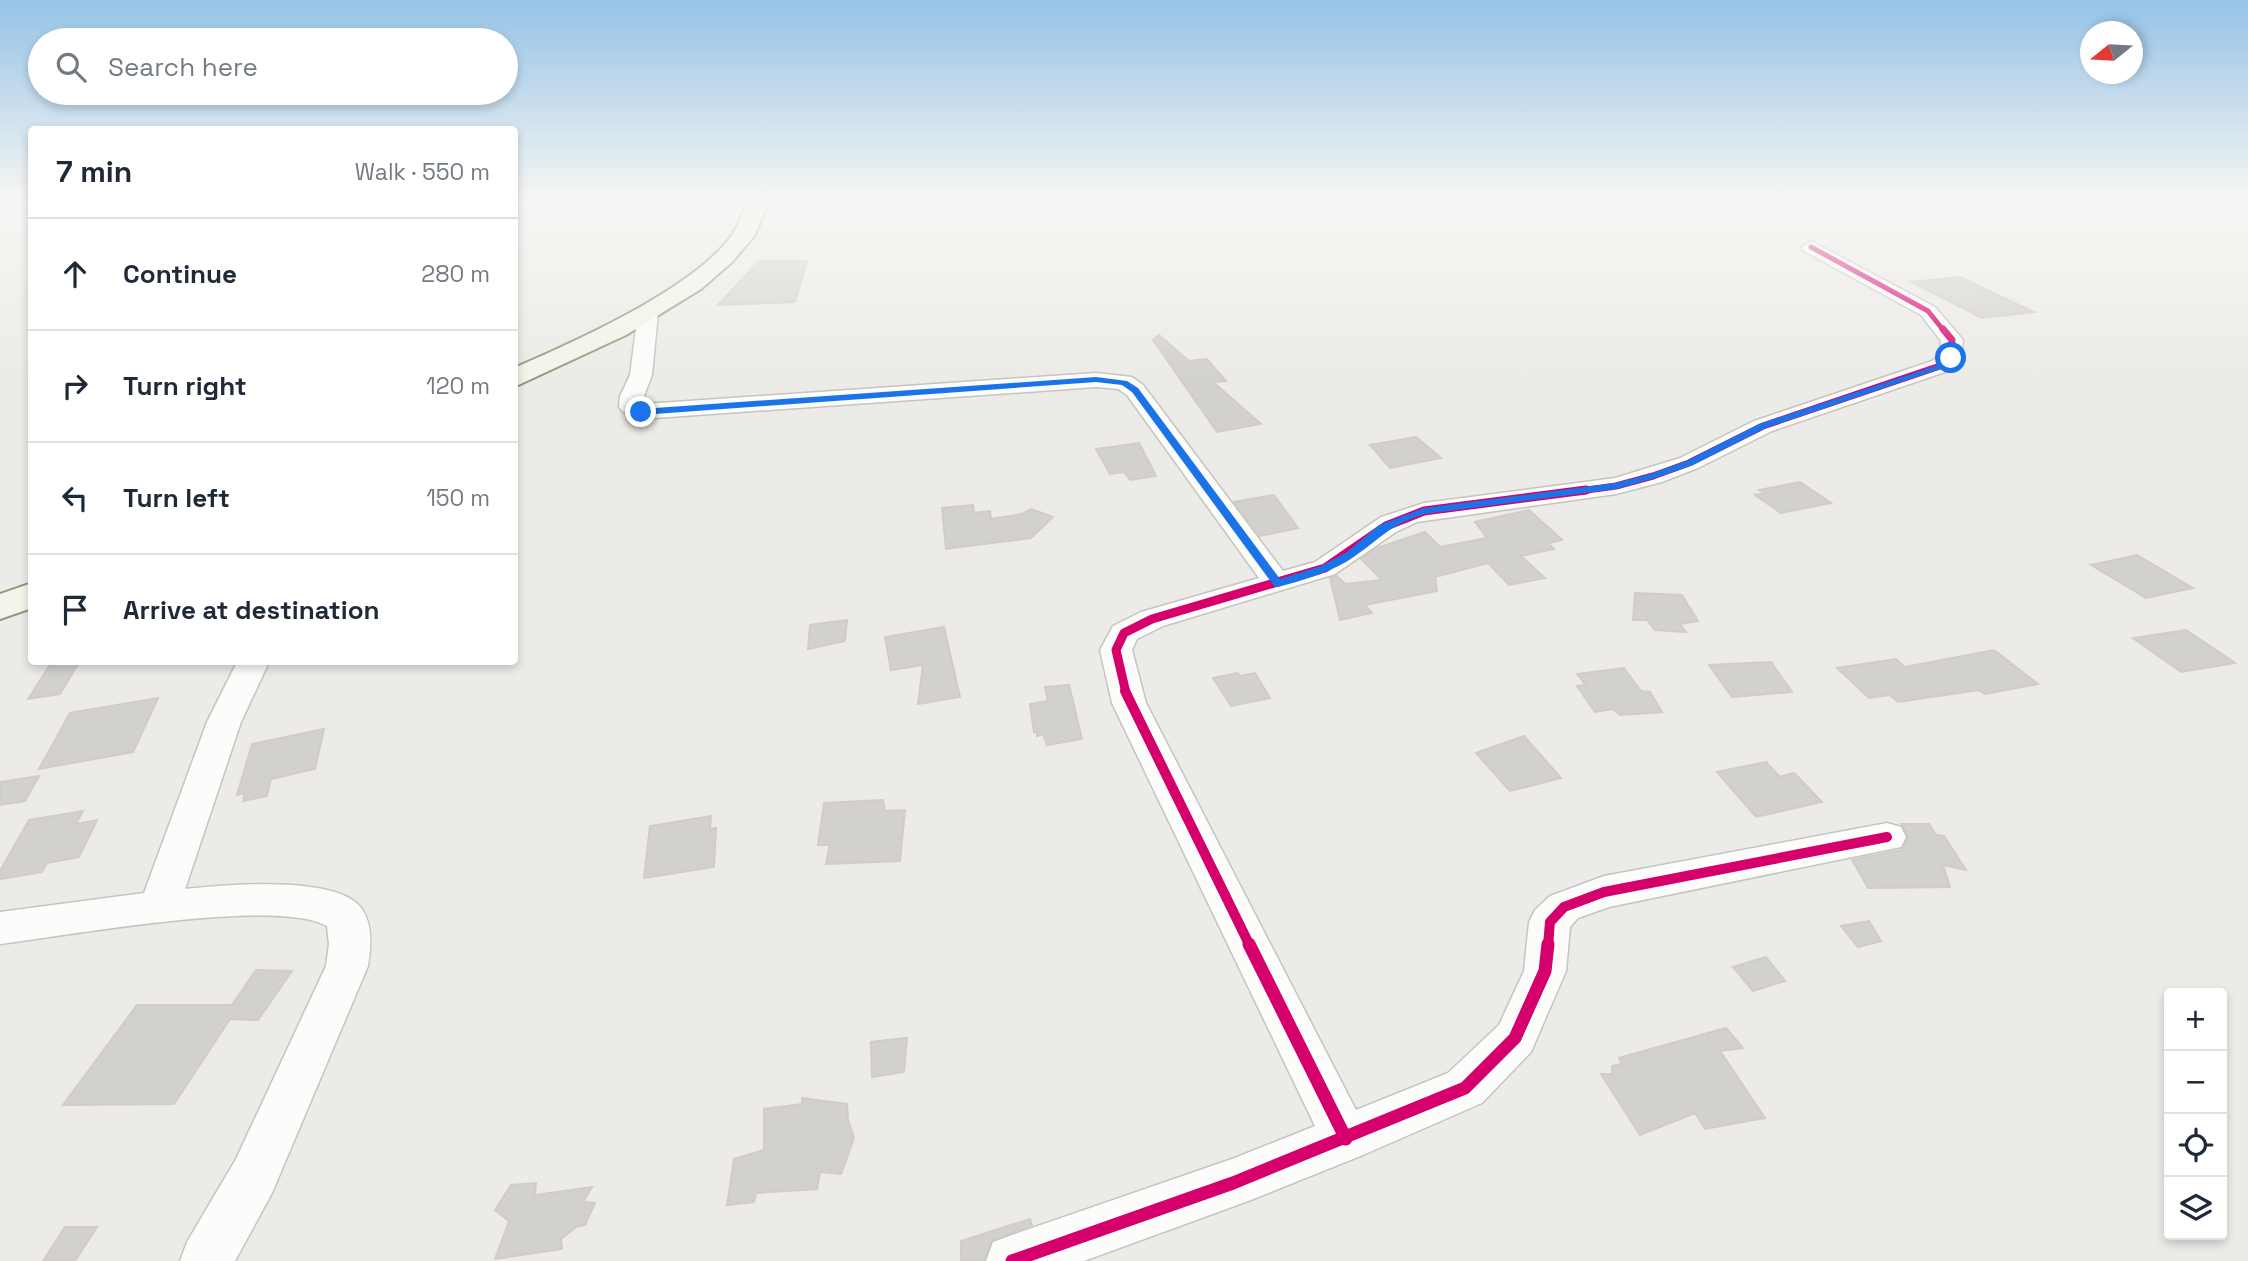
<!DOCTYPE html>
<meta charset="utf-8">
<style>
body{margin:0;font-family:"Space Grotesk",sans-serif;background:#f2f2f3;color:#1f2937}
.controls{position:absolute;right:21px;bottom:21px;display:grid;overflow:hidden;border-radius:7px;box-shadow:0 4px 10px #0003}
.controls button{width:63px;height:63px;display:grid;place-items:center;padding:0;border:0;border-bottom:2px solid #e0e1e3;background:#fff;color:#1f2937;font:35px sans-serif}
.compass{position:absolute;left:2080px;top:21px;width:63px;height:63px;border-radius:50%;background:#fff;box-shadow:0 4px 10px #0003;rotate:252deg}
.stop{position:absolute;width:21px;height:21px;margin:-16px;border:5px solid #1a73e8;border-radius:50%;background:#fff}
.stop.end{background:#1a73e8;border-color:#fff;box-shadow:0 2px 7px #0008}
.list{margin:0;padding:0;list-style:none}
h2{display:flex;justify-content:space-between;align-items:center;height:91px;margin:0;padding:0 28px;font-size:30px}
h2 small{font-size:23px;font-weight:400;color:#747a83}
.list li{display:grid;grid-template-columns:46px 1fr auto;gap:21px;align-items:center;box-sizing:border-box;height:112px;padding:0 28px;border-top:2px solid #e0e1e3}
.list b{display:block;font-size:26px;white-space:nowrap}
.list em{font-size:23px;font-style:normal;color:#747a83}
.icon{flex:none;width:38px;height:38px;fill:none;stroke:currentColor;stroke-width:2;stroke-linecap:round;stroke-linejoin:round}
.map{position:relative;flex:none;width:2248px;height:1261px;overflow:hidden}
.search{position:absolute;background:#fff;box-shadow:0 4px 10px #0003;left:28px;top:28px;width:490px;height:77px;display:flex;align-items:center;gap:18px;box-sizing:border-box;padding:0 24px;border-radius:38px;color:#747a83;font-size:26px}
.panel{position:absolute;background:#fff;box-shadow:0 4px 10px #0003;left:28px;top:126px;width:490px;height:539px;border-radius:7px}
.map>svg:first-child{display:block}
.building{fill:#d3d1ce;stroke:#d0ccc8;stroke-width:2}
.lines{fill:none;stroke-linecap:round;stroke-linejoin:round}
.street-casing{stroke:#c5c4c3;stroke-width:3}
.secondary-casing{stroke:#96977e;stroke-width:4}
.street{fill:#fcfcfb;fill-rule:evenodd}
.secondary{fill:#f4f4ea;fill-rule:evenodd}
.cycleway-far4-casing{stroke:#fff;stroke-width:8}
.cycleway-far3-casing{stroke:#fff;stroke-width:10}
.cycleway-far2-casing{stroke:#fff;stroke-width:13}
.cycleway-far1-casing{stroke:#fff;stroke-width:15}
.cycleway-casing{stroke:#fff;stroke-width:18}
.cycleway-far4{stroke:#d6006c;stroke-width:5}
.cycleway-far3{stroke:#d6006c;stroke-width:7}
.cycleway-far2{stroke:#d6006c;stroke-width:9}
.cycleway-far1{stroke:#d6006c;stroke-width:10}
.cycleway{stroke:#d6006c;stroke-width:13}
.route{fill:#1a73e8}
</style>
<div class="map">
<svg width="2248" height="1261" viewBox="0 0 2248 1261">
<rect width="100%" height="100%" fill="#edebe7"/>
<path class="building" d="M759,261H807L795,302L718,305Z
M1960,277L2034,312L1982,318L1911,282Z
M1159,335L1189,361L1207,359L1226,381L1213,382L1261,424L1217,432L1153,340Z
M1416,437L1441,458L1390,468L1370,445Z
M1139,443L1156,476L1130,480L1124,472L1110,474L1096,449Z
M1800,482L1831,503L1781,513L1755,495L1764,493L1759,490Z
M1274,495L1298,528L1260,536L1234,502Z
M973,505L974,513L990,511L991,519L1022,514L1031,509L1053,517L1031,538L946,549L942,508Z
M1529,510L1562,540L1548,543L1554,549L1521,556L1545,578L1509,585L1488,563L1435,577L1437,591L1365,605L1372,613L1340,620L1330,578L1337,576L1345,584L1382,580L1361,559L1377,548L1425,532L1440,547L1487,538L1475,522Z
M2137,555L2193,588L2146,598L2091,565Z
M1635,593L1682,595L1698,621L1680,624L1686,632L1655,630L1647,620H1633Z
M847,620L845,641L808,649L810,625Z
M944,627L960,697L918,704L923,665L891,670L885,637Z
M2186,630L2235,663L2181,672L2133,638Z
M1994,650L2038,684L1985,694L1979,690L1898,702L1890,695L1869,698L1837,668L1896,659L1905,667Z
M52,662H79L60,694L28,699Z
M1771,662L1792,692L1732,697L1709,665Z
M1624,668L1641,691L1650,692L1662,712L1620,715L1613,709L1595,712L1577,686L1586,685L1577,674Z
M1237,673L1240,676L1255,673L1270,698L1231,706L1213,678Z
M1069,685L1082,739L1047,745L1043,734L1037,736V732H1034L1030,704L1048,701L1045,687Z
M158,698L133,752L39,769L70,713Z
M324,729L315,769L271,779L267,796L243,801L245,793L237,795L252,744Z
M1524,736L1561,778L1510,791L1476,753Z
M1766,762L1780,777L1794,773L1822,802L1756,817L1717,772Z
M39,776L25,801L0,805V782Z
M883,800L885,811L905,810L900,861L826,864L830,845H818L824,803Z
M83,811L76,824L97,820L79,857L47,863L42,872L0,879V871L29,820Z
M711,816L710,829L716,828L714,867L644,878L650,826Z
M1901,824H1929L1936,835L1944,836L1966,870L1943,865L1950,887L1868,888L1852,860L1902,850L1908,836Z
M1869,921L1881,941L1858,947L1841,926Z
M1766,957L1785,981L1753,991L1733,967Z
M256,970L292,971L258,1020L230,1019L174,1104L63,1105L137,1005H232Z
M1726,1028L1743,1048L1720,1051L1765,1118L1705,1129L1695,1113L1640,1135L1601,1074H1612V1066L1622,1064L1619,1058Z
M907,1038L904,1072L872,1077L871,1042Z
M802,1098L847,1104L848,1120L854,1138L841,1174L820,1172L817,1189L756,1193L754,1202L727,1205L734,1159L764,1150V1109L802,1104Z
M536,1183L535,1195L592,1187L583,1202L595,1203L585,1225L576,1227L561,1239L562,1249L495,1259L509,1221L495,1210L511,1185Z
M1030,1219L1032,1225L992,1240L984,1261H961V1241Z
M65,1227H97L75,1261H43Z"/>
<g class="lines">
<defs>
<path id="street" d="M1811,241L1935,307L1963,340C1962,356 1960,361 1948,371L1772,431L1698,468L1662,482L1616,494L1417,522L1396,532L1335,574L1163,626L1137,639L1132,650L1146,703L1356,1110L1448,1073L1499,1025L1524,971L1529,922L1535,910L1550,896L1604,876L1887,823L1901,827L1906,837L1901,847L1609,907L1578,918L1570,927L1566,971L1531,1052L1482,1103L1363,1155L1251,1200L1084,1261H986L993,1242L1012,1235L1232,1159L1315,1126L1112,703L1100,650L1113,626L1141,612L1259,578L1127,395L1118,389L1096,387L641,419L623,412L619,407L620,396L630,375L638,313L641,309H655L658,313L652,375L644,396L645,404L1096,373L1132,377L1143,385L1283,571L1315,562L1381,517L1424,503L1615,478L1680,458L1754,421L1932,361L1940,355L1941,341L1921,315L1804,251L1802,247Z
M237,662H269L241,722L185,889C222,885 339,874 362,909C373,925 371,948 368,966L272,1193L235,1261H180L187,1242L236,1159L326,966L329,944L327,926C276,897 65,936 0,944V912L144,893L207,722Z"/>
<path id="secondary" d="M748,202H768L755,235L732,262L701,289L626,335L514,387V368C574,342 706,284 737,227C741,219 744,210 748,202Z
M32,583V608L0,619V594Z"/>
</defs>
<use href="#street" class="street-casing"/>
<use href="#secondary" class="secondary-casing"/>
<use href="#street" class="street"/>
<use href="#secondary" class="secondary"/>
<defs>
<path id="cycleway-far4" d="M1811,247L1928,311L1944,331"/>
<path id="cycleway-far3" d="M1572,492L1616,486L1653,476L1689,463L1763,426L1940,366L1951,357L1952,340L1943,329"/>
<path id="cycleway-far2" d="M1126,693L1116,650L1124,633L1152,619L1325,568L1386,526L1424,511L1586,490"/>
<path id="cycleway-far1" d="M1125,691L1250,946
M1548,946L1550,922L1564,907L1604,892L1887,837"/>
<path id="cycleway" d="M1249,944L1346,1139
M1012,1261L1233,1183L1465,1088L1515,1038L1545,971L1548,944"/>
</defs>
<use href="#cycleway-far4" class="cycleway-far4-casing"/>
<use href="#cycleway-far3" class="cycleway-far3-casing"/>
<use href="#cycleway-far2" class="cycleway-far2-casing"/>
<use href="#cycleway-far1" class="cycleway-far1-casing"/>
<use href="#cycleway" class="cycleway-casing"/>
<use href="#cycleway-far4" class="cycleway-far4"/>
<use href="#cycleway-far3" class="cycleway-far3"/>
<use href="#cycleway-far2" class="cycleway-far2"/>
<use href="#cycleway-far1" class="cycleway-far1"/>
<use href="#cycleway" class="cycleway"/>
</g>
<linearGradient id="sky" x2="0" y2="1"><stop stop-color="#95c3e6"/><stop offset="0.53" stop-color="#f7f6f4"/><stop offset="1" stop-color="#f7f6f4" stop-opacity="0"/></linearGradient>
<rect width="2248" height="378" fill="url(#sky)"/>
<path class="route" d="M1951,355L1955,358L1943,368L1766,428L1693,465L1656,478L1616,489L1425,514C1388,526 1384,536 1355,556C1333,572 1304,580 1278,587L1274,586L1132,392L1122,385L1096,382L641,415L637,412L641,409L1096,377L1127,381L1138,388L1280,579L1321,566L1347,552L1379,525L1424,508L1615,483L1650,474L1686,461L1759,424L1938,365Z"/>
</svg>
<div class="controls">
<button>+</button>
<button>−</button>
<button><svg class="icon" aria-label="locate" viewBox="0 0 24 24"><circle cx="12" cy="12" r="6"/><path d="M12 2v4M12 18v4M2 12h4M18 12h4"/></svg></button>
<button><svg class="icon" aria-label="layers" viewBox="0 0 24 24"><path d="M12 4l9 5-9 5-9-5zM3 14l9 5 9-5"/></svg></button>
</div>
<svg class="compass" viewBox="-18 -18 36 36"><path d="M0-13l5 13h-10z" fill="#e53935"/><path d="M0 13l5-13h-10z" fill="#747a83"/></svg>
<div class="stop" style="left:1951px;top:358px"></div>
<div class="stop end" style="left:641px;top:412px"></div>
<div class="search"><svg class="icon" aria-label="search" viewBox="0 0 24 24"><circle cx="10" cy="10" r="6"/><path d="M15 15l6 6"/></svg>Search here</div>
<section class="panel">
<h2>7 min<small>Walk · 550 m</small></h2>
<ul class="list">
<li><svg class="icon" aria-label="ahead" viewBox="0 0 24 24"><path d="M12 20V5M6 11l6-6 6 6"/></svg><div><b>Continue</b></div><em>280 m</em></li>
<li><svg class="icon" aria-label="right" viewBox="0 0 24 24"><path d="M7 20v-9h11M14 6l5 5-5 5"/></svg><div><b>Turn right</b></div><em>120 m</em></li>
<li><svg class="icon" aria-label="left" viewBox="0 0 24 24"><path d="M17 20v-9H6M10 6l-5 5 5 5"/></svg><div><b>Turn left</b></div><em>150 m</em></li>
<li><svg class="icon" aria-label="arrive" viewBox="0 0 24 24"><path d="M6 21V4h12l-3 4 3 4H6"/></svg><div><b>Arrive at destination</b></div></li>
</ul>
</section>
</div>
